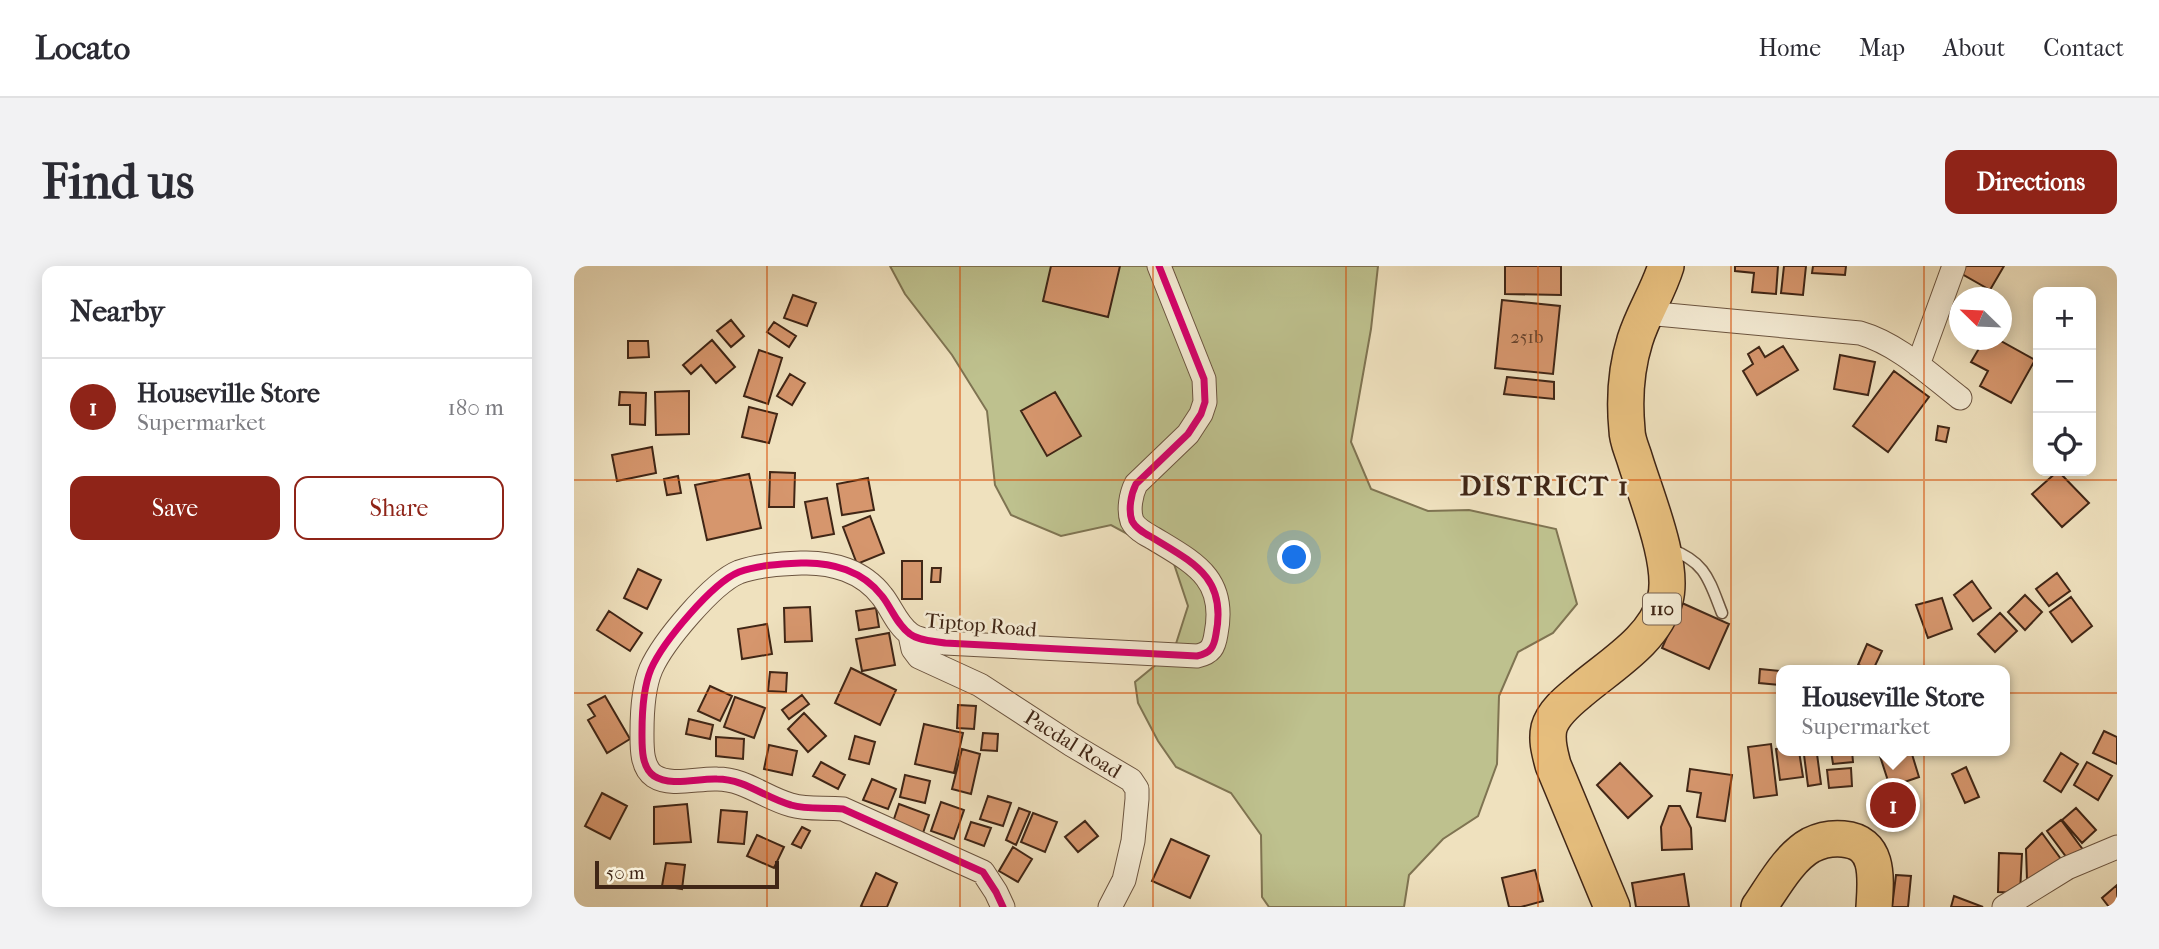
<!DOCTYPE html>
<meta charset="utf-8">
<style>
body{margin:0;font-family:"IM FELL French Canon",serif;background:#f2f2f3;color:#2b2b33}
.controls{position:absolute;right:21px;top:21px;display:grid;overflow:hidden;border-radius:14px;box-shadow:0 4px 18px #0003}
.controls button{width:63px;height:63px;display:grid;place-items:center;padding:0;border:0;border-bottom:2px solid #e1e1e2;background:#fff;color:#2b2b33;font:35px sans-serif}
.compass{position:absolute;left:1375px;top:21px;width:63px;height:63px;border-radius:50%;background:#fff;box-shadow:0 4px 18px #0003;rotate:293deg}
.scale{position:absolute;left:21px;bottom:18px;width:184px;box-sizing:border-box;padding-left:7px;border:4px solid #402616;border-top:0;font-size:19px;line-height:24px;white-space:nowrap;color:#402616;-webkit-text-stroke:5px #f5ecd5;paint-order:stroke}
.you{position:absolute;left:721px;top:292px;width:24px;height:24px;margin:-18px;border:5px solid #fff;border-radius:50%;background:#1a73e8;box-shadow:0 0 0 10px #1a73e833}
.badge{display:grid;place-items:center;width:46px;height:46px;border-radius:50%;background:#8f2418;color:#fff;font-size:23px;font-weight:700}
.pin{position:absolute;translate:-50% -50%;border:4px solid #fff;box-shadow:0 2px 7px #0006}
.popup{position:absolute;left:1202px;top:399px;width:234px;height:91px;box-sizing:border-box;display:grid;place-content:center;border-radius:14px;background:#fff;filter:drop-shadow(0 2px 5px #0005);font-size:23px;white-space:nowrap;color:#7c7c81}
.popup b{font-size:26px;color:#2b2b33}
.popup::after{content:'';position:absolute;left:50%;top:100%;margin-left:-14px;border:14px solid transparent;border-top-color:#fff}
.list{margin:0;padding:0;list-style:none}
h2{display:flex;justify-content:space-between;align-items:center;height:91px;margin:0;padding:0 28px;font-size:30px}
h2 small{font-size:23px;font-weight:400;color:#7c7c81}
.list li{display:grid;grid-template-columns:46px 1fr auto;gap:21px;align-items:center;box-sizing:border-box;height:98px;padding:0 28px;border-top:2px solid #e1e1e2}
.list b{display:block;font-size:26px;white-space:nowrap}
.list p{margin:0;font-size:23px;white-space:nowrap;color:#7c7c81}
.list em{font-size:23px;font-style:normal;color:#7c7c81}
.actions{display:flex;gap:14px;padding:21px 28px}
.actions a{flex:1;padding:16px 0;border:2px solid #8f2418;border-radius:14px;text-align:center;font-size:24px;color:#8f2418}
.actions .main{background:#8f2418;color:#fff}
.icon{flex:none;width:38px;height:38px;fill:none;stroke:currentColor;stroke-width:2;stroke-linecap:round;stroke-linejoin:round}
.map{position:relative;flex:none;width:1543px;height:641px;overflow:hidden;border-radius:14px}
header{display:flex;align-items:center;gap:42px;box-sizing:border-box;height:98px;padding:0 35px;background:#fff;border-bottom:2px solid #e1e1e2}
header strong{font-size:33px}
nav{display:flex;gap:38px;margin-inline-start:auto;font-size:24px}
.intro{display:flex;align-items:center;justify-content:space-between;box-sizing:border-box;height:168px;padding:0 42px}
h1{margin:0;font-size:49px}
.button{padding:18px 32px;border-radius:14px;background:#8f2418;color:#fff;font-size:24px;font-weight:700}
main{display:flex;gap:42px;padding:0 42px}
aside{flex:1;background:#fff;border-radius:14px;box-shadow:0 4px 18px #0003}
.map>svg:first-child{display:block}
.green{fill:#bec18e;stroke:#7f7452;stroke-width:2}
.building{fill:#d6966d;stroke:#402616;stroke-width:2}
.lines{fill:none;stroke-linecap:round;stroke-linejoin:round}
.service-casing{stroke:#6c5540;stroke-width:13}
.minor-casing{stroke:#6c5540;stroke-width:25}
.primary-casing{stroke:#402616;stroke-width:38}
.service{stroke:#f5ecd5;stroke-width:10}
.minor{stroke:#f5ecd5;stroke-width:23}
.primary{stroke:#e8c07f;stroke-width:35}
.cycleway-casing{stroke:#f5ecd5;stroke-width:11}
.cycleway{stroke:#d6006c;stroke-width:7}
.grid{fill:none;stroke:#d7540d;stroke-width:2;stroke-opacity:0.55}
.labels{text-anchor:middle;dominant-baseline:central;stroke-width:5;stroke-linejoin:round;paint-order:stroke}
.number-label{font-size:18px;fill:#66422c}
.shield{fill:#f5ecd5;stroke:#76614f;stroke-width:2}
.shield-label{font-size:19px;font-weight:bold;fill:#402616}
.street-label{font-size:21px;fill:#402616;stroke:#f5ecd5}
.district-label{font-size:28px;font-weight:bold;letter-spacing:2px;fill:#402616;stroke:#f5ecd5}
</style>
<header>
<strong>Locato</strong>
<nav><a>Home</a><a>Map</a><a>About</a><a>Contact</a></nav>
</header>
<div class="intro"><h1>Find us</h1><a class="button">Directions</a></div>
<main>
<aside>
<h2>Nearby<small></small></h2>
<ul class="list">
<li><span class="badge">1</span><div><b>Houseville Store</b><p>Supermarket</p></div><em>180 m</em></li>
</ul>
<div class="actions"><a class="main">Save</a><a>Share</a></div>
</aside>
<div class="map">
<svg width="1543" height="641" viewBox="0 0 1543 641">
<rect width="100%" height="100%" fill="#efe1be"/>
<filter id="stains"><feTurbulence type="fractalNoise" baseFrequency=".00286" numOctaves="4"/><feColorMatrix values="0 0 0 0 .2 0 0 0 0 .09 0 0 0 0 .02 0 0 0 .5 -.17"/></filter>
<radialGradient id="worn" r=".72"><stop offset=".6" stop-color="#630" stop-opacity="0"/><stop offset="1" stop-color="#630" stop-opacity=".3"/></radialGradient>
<path class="green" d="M316,0H804L797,63L777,176L797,223L854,245L895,244L982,263L1003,338L979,367L944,386L925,430L923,498L904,550L869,573L835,609L830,641H695L688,631L687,569L657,527L602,501L584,475L564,437L561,416L600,384L614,340L598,292L537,259L487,270L437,249L421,219L413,145L378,89L331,28Z"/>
<path class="building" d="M477,0H546L534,51L469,35Z
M931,0H987V29L931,28Z
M1161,0H1204L1202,28L1178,26L1180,7L1161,5Z
M1210,0H1232L1229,29L1207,27Z
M1239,0H1272L1271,9L1238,7Z
M1383,0H1430L1416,24L1381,4Z
M219,29L242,37L233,60L210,52Z
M928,34L986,40L979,108L921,102Z
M157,54L170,70L157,81L143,65Z
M200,56L222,70L215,81L193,66Z
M138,74L161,101L142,117L127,99L117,108L109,99Z
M1410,74H1425L1461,94L1437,137L1406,120L1414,105L1397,96Z
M54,75H74L75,91L54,92Z
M1209,80L1224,104L1183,129L1169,105L1179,98L1174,88L1185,81L1191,91Z
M185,84L208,92L194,138L170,130Z
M1266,89L1301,96L1294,129L1260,123Z
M1320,105L1355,131L1314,186L1279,160Z
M216,108L231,117L218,139L203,130Z
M933,111L980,116V133L930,128Z
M115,125V168L82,169L81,126Z
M46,126L72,127L71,159L56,158V139H45Z
M481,126L507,170L473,190L447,145Z
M175,141L203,148L195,177L168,171Z
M1364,160L1375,162L1372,176L1362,174Z
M78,181L82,207L43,215L38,189Z
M1484,205L1515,237L1488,261L1458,228Z
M196,206L221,207L220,241H195Z
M175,208L187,262L133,274L121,219Z
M104,210L107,227L93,229L90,213Z
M294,212L300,244L268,249L263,218Z
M253,232L260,268L238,272L231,236Z
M296,250L310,287L283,298L269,261Z
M328,295H348V333H328Z
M358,302H367L366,316H357Z
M64,303L87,314L73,343L50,332Z
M1483,307L1496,325L1475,340L1462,323Z
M1398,315L1417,342L1399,355L1380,329Z
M1451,329L1468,346L1451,364L1434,346Z
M1497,331L1518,360L1498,376L1476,346Z
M1368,332L1378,363L1354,372L1342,339Z
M1108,337L1155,358L1135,403L1088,382Z
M236,341L238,375L211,376L210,342Z
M302,342L305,361L285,364L282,345Z
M35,345L68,367L56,385L23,364Z
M1426,347L1443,365L1421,386L1404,368Z
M193,358L198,388L168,393L164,363Z
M315,367L321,399L288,405L282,373Z
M1293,378L1308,385L1299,404L1284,399Z
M277,402L322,424L306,459L261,437Z
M1186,403L1207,405V419L1185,417Z
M196,406L213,407L212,426L194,425Z
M136,420L158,430L146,455L124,445Z
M228,429L235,438L215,453L208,444Z
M31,430L56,473L33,487L14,454L21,450L14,439Z
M161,431L191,442L180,472L150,461Z
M384,439L402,440L400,463L383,462Z
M230,447L252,470L234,486L214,463Z
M115,453L139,459L136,473L112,468Z
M350,458L389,467L380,507L341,498Z
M1530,465L1543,471V498L1519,487Z
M409,467L424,468L423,485L407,484Z
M281,470L301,476L295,498L275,493Z
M142,471L170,473L169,493L142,490Z
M1197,478L1203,529L1180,532L1174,481Z
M195,479L223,485L218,509L190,503Z
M1207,482V485H1225L1229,511L1206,514L1202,483Z
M388,483L406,488L397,528L378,523Z
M1257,485H1278L1279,496L1259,498Z
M1312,485H1337L1345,511L1316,521L1305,487Z
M1487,487L1504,498L1487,526L1470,515Z
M1243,488L1247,518L1234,520L1230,489Z
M247,496L271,509L264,523L239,510Z
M1513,496L1538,510L1524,534L1500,519Z
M1046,497L1078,530L1054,552L1023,519Z
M1392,501L1405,531L1391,537L1378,508Z
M1277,502L1278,520L1255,522L1253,504Z
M1116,503L1158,509L1151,555L1123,551L1127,527L1113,525Z
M331,509L356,515L351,537L326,531Z
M298,513L322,523L314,543L289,534Z
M1323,523L1335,536L1321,548L1310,536Z
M28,527L53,540L36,573L11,560Z
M414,530L437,537L429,560L406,553Z
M367,536L390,544L380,573L357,565Z
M113,538L117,576L80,578V541Z
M325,538L355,549L348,570L318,559Z
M1095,540H1106L1117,562L1118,583L1088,584L1087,561Z
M445,542L456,546L442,579L432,574Z
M1502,542L1522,564L1508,577L1488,554Z
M147,544L173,546L170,578L144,576Z
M459,547L483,556L471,586L447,576Z
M1487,554L1510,585L1496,596L1473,565Z
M511,555L524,570L504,586L491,571Z
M397,556L417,562L410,580L391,573Z
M228,561L236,565L227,582L218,578Z
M1468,567L1492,600L1453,614L1452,583Z
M183,569L210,581L200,602L173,590Z
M597,573L635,590L616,632L578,615Z
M439,581L458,593L444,616L425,605Z
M1425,587L1448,588L1446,627L1424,626Z
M92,597L111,599L108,623L88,620Z
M961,604L969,635L947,641H935L928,612Z
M302,607L323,617L313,641H289L287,640Z
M1110,608L1115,641H1062L1058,617Z
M1322,609L1337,610L1334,641H1318Z
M1543,619V641H1535L1528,632Z
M1380,630L1409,641H1377Z"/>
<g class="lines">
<defs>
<path id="service" d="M1096,283C1132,296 1135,314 1148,347"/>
<path id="minor" d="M1072,47L1286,67C1324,78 1355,108 1386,132
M1344,99L1380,0
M336,369L339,383L345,391L406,419L498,479L557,514L563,523V533L559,575L550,614L536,641
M429,641L422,626L409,606L269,543C251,541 234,544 217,539C191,532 171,513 143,513C124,512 97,521 80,510C67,501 68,480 68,466C68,445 69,422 77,403C89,376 138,317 165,306C184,299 207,298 228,297C258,296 289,305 308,330C317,341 323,359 336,368C345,375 361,375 371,377L623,390C637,387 640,381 642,368C653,312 620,297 579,272C572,268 562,263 558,255C554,244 557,228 562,218L614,168L627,148L631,136L630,113L585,0
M1430,641L1493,602L1543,581"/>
<path id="primary" d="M1038,641L979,499C976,487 972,475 975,462C979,447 994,435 1005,426C1035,400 1081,374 1091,334C1101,299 1072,230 1061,194C1058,184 1053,174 1053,164C1050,133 1052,103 1061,74C1069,48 1084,26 1092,0
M1185,641C1199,621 1215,591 1237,579C1247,574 1258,572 1269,573C1306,576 1302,612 1300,641"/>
</defs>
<use href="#service" class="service-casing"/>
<use href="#minor" class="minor-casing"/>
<use href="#primary" class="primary-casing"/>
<use href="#service" class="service"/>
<use href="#minor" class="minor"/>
<use href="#primary" class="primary"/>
<defs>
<path id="cycleway" d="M429,641L422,626L409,606L269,543C251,541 234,544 217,539C191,532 171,513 143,513C124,512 97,521 80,510C67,501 68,480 68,466C68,445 69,422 77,403C89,376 138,317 165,306C184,299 207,298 228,297C258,296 289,305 308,330C317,341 323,359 336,368C345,375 361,375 371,377L623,390C637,387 640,381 642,368C653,312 620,297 579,272C572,268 562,263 558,255C554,244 557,228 562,218L614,168L627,148L631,136L630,113L585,0"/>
</defs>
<use href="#cycleway" class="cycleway-casing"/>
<use href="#cycleway" class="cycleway"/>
</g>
<path class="grid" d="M193,0V641M386,0V641M579,0V641M772,0V641M964,0V641M1157,0V641M1350,0V641M0,214H1543M0,427H1543"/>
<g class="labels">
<g class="number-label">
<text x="953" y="71">251b</text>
</g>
<rect class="shield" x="1069" y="327.5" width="38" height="31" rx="5"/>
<g class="shield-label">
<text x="1088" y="343">110</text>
</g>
<g class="street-label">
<text transform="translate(407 359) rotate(5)">Tiptop Road</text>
<text transform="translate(499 478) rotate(32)">Pacdal Road</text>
</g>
<g class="district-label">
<text x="971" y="219">DISTRICT 1</text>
</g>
</g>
<rect width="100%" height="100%" filter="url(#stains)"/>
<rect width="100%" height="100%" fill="url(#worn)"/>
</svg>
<div class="controls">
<button>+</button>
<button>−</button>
<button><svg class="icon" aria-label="locate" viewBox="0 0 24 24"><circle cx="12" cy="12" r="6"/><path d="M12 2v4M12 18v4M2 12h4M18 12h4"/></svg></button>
</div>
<svg class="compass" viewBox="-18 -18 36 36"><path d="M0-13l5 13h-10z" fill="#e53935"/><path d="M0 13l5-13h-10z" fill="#7c7c81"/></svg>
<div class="scale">50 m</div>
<div class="you"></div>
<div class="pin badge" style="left:1319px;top:539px">1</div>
<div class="popup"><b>Houseville Store</b>Supermarket</div>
</div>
</main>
